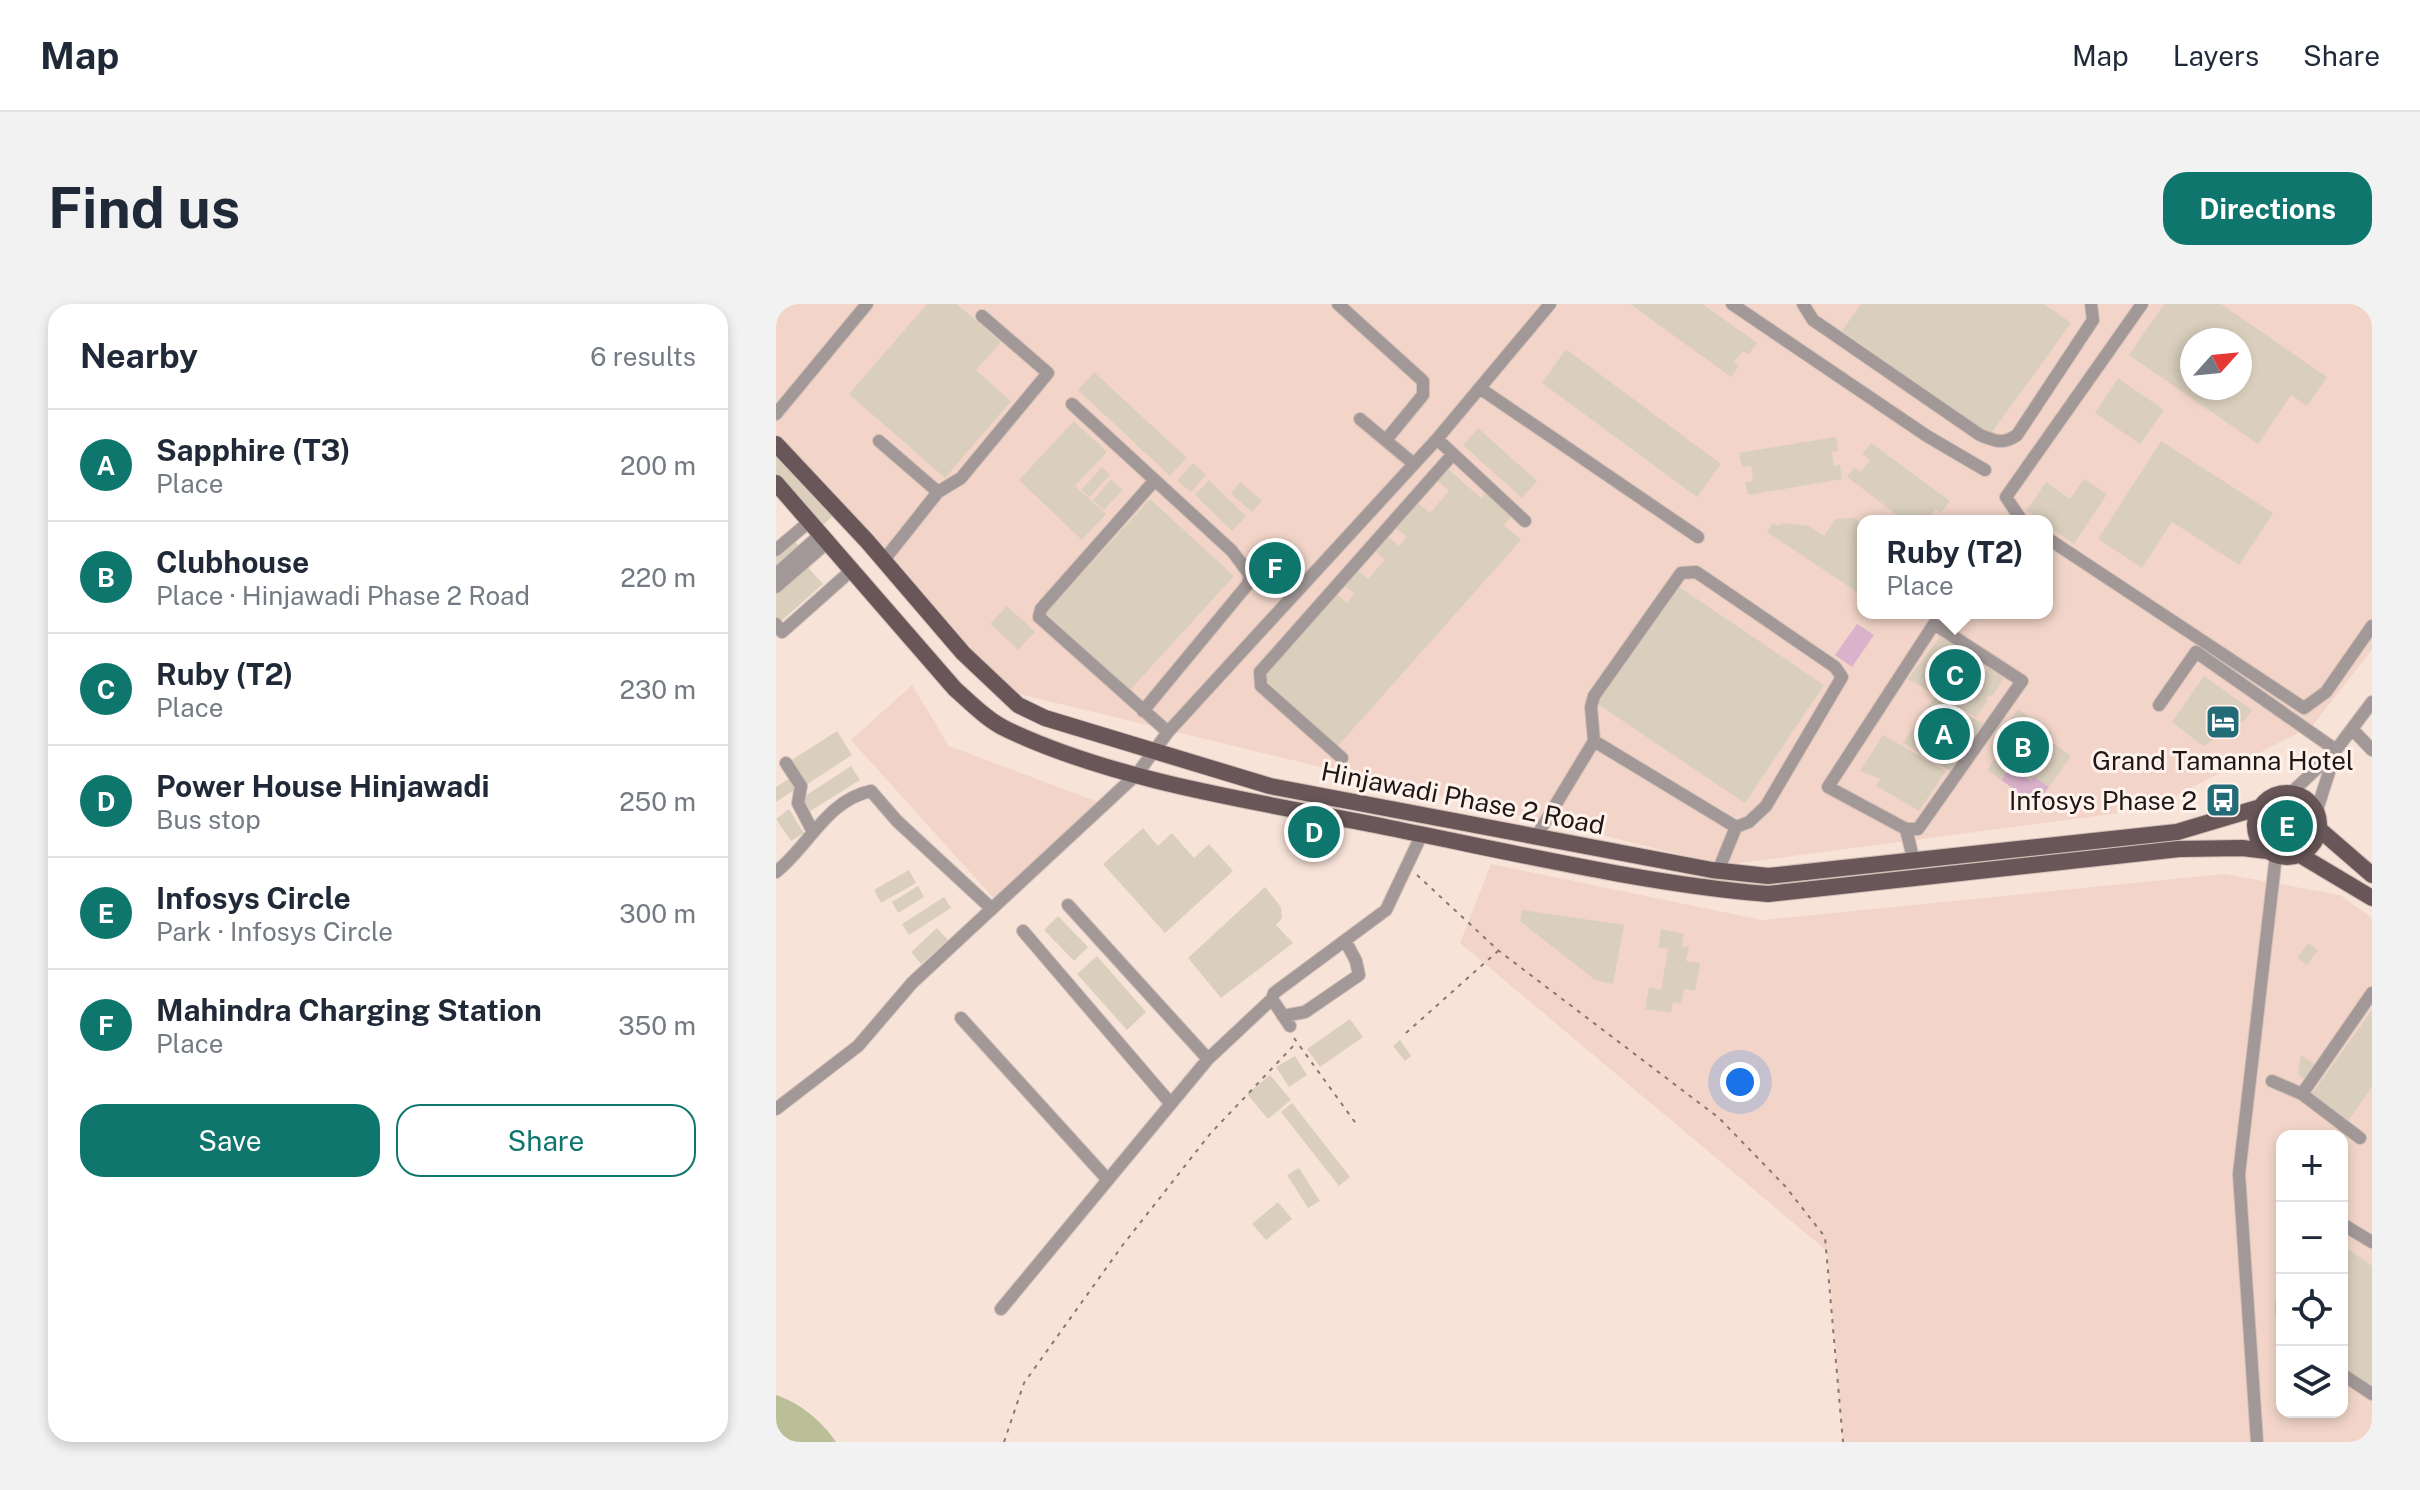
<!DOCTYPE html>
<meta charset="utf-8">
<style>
body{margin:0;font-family:"Public Sans",sans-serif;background:#f2f2f3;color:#1f2937}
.controls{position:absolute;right:24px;bottom:24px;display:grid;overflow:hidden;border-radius:16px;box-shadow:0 4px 12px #0003}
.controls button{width:72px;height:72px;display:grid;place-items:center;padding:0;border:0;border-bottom:2px solid #e0e1e3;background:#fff;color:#1f2937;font:40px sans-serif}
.compass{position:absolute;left:1404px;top:24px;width:72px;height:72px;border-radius:50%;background:#fff;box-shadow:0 4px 12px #0003;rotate:63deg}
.you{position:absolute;left:964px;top:778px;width:28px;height:28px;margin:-20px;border:6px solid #fff;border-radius:50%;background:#1a73e8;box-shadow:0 0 0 12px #1a73e833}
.badge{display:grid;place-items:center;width:52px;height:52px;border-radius:50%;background:#0f766e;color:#fff;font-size:26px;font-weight:700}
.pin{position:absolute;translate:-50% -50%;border:4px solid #fff;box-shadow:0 2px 8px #0006}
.popup{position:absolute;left:1081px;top:211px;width:196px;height:104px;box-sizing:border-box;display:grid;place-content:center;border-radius:16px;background:#fff;filter:drop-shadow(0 2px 6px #0005);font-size:26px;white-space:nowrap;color:#747a83}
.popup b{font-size:30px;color:#1f2937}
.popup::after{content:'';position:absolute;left:50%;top:100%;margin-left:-16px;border:16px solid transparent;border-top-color:#fff}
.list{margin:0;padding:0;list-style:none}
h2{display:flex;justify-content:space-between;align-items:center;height:104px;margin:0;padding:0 32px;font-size:34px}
h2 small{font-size:26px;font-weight:400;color:#747a83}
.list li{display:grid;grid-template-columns:52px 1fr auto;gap:24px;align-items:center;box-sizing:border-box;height:112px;padding:0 32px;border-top:2px solid #e0e1e3}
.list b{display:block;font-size:30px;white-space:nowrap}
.list p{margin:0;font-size:26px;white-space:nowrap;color:#747a83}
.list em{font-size:26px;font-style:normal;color:#747a83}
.actions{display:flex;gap:16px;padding:24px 32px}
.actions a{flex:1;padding:18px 0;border:2px solid #0f766e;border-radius:24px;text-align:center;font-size:28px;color:#0f766e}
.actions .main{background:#0f766e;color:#fff}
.icon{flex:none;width:44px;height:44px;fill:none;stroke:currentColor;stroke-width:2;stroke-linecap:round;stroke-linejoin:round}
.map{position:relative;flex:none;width:1596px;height:1138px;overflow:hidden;border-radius:24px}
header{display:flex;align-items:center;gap:48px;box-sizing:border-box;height:112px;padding:0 40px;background:#fff;border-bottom:2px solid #e0e1e3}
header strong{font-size:38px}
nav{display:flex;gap:44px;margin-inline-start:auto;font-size:28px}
.intro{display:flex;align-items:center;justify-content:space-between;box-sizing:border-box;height:192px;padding:0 48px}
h1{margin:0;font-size:56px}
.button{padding:20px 36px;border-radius:24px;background:#0f766e;color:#fff;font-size:28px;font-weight:700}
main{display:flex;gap:48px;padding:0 48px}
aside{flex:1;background:#fff;border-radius:24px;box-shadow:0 4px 12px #0003}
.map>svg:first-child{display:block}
.built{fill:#f2d5c8;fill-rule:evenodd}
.green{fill:#babf98}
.water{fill:#dab2cb}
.building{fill:#dacfbd;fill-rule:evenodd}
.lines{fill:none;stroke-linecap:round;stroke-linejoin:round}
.minor-casing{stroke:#d1beb6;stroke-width:14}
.major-casing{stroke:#d1beb6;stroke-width:18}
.path{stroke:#877972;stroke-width:2;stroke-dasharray:4 6;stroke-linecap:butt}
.minor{stroke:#a29898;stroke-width:12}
.major{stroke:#685658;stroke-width:16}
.labels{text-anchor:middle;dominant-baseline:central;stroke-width:6;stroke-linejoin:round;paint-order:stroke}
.poi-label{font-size:26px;fill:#1e1714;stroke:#fff2ec}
.street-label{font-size:26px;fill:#1e1714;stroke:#fff2ec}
</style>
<header>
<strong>Map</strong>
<nav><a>Map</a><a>Layers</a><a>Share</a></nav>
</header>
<div class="intro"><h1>Find us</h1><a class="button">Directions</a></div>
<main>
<aside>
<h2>Nearby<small>6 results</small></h2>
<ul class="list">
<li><span class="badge">A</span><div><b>Sapphire (T3)</b><p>Place</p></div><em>200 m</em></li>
<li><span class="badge">B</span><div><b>Clubhouse</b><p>Place · Hinjawadi Phase 2 Road</p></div><em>220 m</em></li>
<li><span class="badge">C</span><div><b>Ruby (T2)</b><p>Place</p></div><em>230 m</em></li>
<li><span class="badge">D</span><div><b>Power House Hinjawadi</b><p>Bus stop</p></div><em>250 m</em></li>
<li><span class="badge">E</span><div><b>Infosys Circle</b><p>Park · Infosys Circle</p></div><em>300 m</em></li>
<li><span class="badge">F</span><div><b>Mahindra Charging Station</b><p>Place</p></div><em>350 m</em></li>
</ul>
<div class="actions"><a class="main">Save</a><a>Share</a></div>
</aside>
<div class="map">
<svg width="1596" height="1138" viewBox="0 0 1596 1138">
<rect width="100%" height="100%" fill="#f8e3d9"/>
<path class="built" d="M0,0H1596V346L1536,422L1374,505L948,561L582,472L573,482L553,465L227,386L0,133ZM1416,36H1464V84H1416ZM1087,217H1271V309H1087Z
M136,381L173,442L325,499L220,597L75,436Z
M715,560L986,616L1448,570L1564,591L1596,614V1138H1067L1051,947L684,639ZM1506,832H1566V1108H1506Z"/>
<path class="green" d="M1492 521a19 19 0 1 1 38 0a19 19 0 1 1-38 0Z
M0,1091C24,1099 46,1117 60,1138H0Z"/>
<path class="water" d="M1081,320L1098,331L1076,363L1059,351Z
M1235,462L1254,476L1258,472L1273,483L1265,494L1252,495L1225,476Z"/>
<path class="building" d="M151,0H181L225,38L200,66L235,97L169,174L73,90Z
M854,0H927L981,39L972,51L967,47L958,58L963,62L955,73Z
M1085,0H1268L1295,19L1214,131L1066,27Z
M1388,0H1445L1551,73L1531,102L1515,91L1482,140L1353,51ZM1416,36H1464V84H1416Z
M790,45L945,160L921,193L766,79Z
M318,68L411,154L394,172L302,86Z
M1342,74L1388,106L1364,140L1319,109Z
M298,117L331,148L299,182L330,210L306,236L243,176Z
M702,124L761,177L746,194L687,141Z
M0,132L68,202L37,230L0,190Z
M1060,133L1062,147L1056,148L1058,162L1064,161L1066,175L972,191L969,178L977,177L975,162L966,163L963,149Z
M1385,137L1497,209L1463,261L1396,218L1366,264L1322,235Z
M1095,139L1174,197L1165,209L1160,205L1151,217H1129L1071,173L1078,163L1085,168L1094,156L1086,150Z
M417,159L430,171L415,188L401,177Z
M326,163L334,171L314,193L305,186Z
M671,164L705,194L712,186L739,209L728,221L745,236L562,442L486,373L560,289L571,299L578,290L568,281L581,266L592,275L609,256L598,246L611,232L623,242L631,233L619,223L641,198L654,209L673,187L660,176Z
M335,175L347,186L328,206L317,196Z
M1308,175L1331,190L1298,240L1271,221V217L1250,207L1270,178L1294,195Z
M433,176L470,212L456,227L419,191Z
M464,178L486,197L476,208L455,190Z
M374,195L458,272L354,386L270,309Z
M1078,214L1087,220V292L991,228L997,219L1001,222L1007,219L1033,222L1048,232L1059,215Z
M16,234L25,245L0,266V248Z
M500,244L512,257L500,271L486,257Z
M29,260L47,280L3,319L0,315V287Z
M899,280L1048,381L969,499L820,399Z
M231,302L259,328L242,346L214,320Z
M1164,333L1204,355L1199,361L1209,368L1213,364L1228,374L1217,391L1210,394L1212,397L1200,413L1132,375Z
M1428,372L1476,406L1468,417L1427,442L1396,418Z
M1158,394L1210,421L1177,469L1127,439Z
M1242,405L1276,429L1264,447L1269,451L1277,439L1295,452L1273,483L1258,472L1255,477L1235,462L1225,476L1211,466L1231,438L1223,432Z
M61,427L76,451L27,483L11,459Z
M1107,431L1170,467L1143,507L1100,482L1104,475L1084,467Z
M75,462L84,476L31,509L23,496Z
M17,472L24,482L0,498V483Z
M13,505L28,529L15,537L0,515Z
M367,524L382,542L396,529L418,554L433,540L457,567L389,629L327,560Z
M133,566L140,579L105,599L98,586Z
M142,582L148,593L122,609L116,598Z
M489,583L505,603L506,614L500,621L517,639L445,694L412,654Z
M168,593L175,604L133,631L126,620Z
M746,606L848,621L837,680L819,676L744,617Z
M282,612L312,643L298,657L268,626Z
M161,624L172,636L145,660L135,648Z
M885,625L908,630L906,642L913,643L910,657L924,659L919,687L908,685L905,700L897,698L895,709L869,705L873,683L885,686L892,645L882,644Z
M1532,639L1542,646L1531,661L1521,654Z
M321,652L370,708L351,726L301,670Z
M1596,706V783L1572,817L1535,791Z
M574,715L587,733L544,763L531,745Z
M624,736L635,752L629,757L617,742Z
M1525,751L1542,762L1532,778L1522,770Z
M519,752L531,771L513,783L500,763Z
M494,771L515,796L492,815L471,790Z
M516,799L574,873L563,882L505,808Z
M523,864L544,897L532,904L511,871Z
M502,898L516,915L490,936L476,920Z
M1566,941L1596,962V1083L1566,1063L1571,1047L1566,1044Z"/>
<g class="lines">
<defs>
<path id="minor" d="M562,0L647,77V91L610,136
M956,0L1151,132L1209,166
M1027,0L1037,16L1204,131C1219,137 1227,141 1241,131L1317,16L1315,0
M1595,0H1596
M0,4L4,0
M705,85L922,233
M296,100L456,247L474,271L472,280L367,407
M0,110L91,0
M584,115L638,160
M661,135L749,217
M103,137L162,188
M379,176L265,305L263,313L392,428
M1246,217L1230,193L1366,0
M1271,234L1528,404L1550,388L1596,322
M0,246L34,217
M108,256L162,188L185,174L272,69L206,12
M0,270L45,230
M0,283L53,237
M0,320L6,328L77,265
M1383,401L1420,348L1560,446
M1576,425L1596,446
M566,454L485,382L484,368L677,150
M10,459L25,482L22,499L37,528
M1514,490L1560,446L1596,398
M1540,509L1559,449
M1130,525H1142L1246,377L1158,320L1052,483L1130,525L1138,558
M760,533L818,437L815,403L818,392L905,269L920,268L935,278L1059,363L1066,373L990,502L973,518L960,523L818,437
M942,567L960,523
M0,568C33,542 51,496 95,487L121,517L216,605
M292,601L432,755L496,695
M247,627L395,800
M507,712L529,708L583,671L580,657L570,638
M185,714L332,876
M514,722L496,695L498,689L610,606L646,530
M1496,777L1526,790L1596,689
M1526,790L1584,834
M0,805L82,742L136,679L361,470L392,428L661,135L774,0
M1566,920L1596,938
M1506,999V1009
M225,1005L432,755
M1566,1070L1596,1090
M1481,1138L1463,870L1500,551"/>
<path id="major" d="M0,140L91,237L187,349L242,401L269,414L494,482L936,566L992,572L1401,528L1485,503
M0,179L179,385C195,399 212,417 232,426C347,480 490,499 614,524C735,548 869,580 992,590L1403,545L1466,544L1492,547
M1479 521a32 32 0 1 1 64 0a32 32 0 1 1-64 0Z
M1543,525L1596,571
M1524,551L1596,594"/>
</defs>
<use href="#minor" class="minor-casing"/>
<use href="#major" class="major-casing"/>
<path class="path" d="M641,571L723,647L943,814L1009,882L1049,933L1067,1138
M630,729L722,647
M518,734L581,821
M228,1138L248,1079L346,942L434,830L520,739"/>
<use href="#minor" class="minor"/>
<use href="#major" class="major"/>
</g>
<defs>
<symbol id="hotel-square" viewBox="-11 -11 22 22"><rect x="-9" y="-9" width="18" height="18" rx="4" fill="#246b78" stroke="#fff2ec"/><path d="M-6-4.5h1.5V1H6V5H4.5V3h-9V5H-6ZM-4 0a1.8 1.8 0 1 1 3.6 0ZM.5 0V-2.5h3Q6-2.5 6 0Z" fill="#fff"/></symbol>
<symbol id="bus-square" viewBox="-11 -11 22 22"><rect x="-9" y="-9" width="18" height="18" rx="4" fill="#246b78" stroke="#fff2ec"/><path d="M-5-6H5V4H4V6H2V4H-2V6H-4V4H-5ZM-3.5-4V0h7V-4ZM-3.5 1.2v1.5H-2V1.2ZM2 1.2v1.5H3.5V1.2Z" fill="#fff"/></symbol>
</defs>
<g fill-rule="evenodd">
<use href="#hotel-square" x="1427" y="398" width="40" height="40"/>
<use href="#bus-square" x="1427" y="476" width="40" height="40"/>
</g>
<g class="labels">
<g class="poi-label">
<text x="1447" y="456">Grand Tamanna Hotel</text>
<text x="1421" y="496" text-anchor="end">Infosys Phase 2</text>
</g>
<g class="street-label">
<text transform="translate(687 494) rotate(11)">Hinjawadi Phase 2 Road</text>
</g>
</g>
</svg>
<div class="controls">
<button>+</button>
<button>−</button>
<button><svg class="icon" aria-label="locate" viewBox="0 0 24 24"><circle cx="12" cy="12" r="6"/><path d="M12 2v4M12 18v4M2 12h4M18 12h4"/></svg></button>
<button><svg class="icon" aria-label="layers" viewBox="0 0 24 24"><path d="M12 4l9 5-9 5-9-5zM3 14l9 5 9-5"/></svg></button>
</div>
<svg class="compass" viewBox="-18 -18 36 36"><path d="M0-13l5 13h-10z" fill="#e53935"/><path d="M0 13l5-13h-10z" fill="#747a83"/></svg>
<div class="you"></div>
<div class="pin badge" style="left:1168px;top:430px">A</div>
<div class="pin badge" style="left:1247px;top:443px">B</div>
<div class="pin badge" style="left:1179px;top:371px">C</div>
<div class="popup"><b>Ruby (T2)</b>Place</div>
<div class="pin badge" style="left:538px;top:528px">D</div>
<div class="pin badge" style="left:1511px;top:522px">E</div>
<div class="pin badge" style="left:499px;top:264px">F</div>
</div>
</main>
